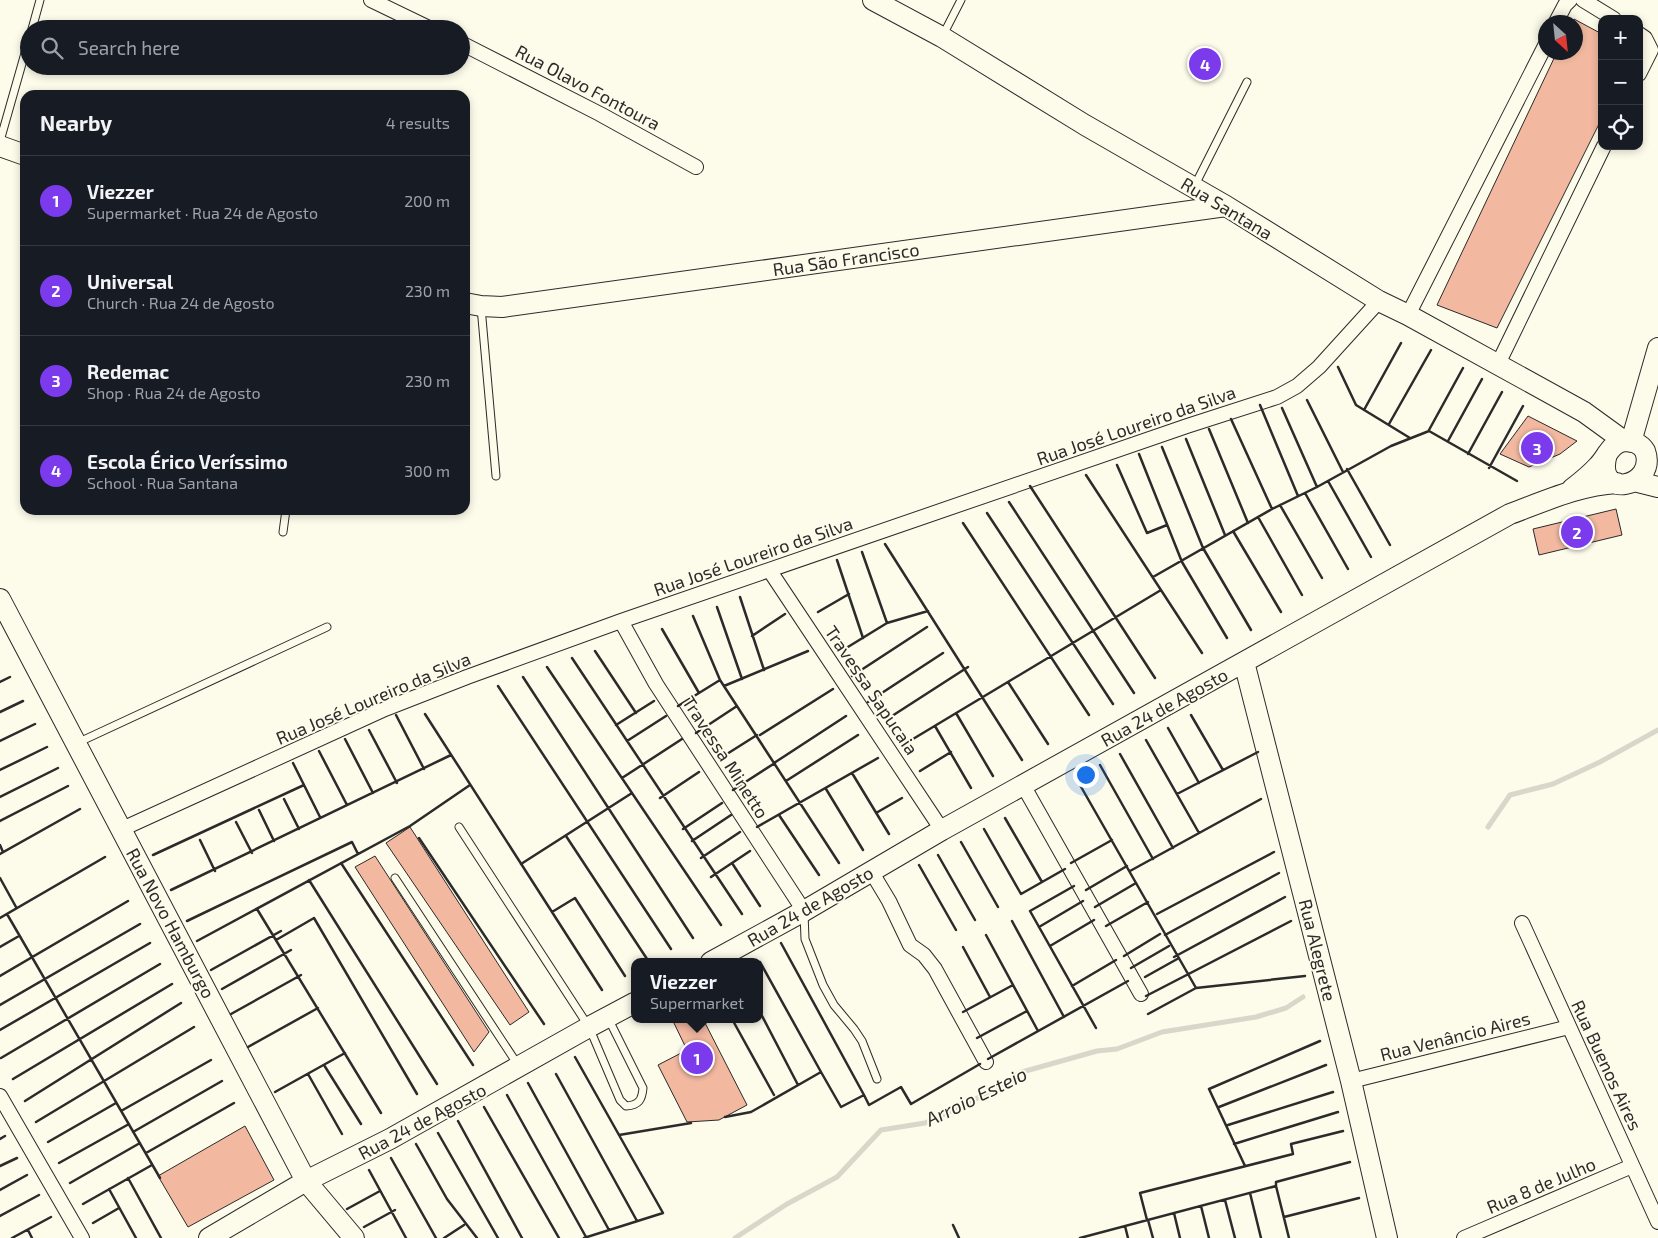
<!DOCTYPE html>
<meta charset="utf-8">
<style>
body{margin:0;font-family:"Exo 2",sans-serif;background:#20242c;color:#f1f3f6}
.controls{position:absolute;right:15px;top:15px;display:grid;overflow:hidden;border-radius:10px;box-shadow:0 2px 8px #0003}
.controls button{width:45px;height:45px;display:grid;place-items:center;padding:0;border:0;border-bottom:1px solid #363941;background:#171b24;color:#f1f3f6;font:25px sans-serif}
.compass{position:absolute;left:1538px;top:15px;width:45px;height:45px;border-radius:50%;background:#171b24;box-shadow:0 2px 8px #0003;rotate:153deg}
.you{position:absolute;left:1085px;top:774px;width:18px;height:18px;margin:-12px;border:4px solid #fff;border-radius:50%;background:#1a73e8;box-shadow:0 0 0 8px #1a73e833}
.badge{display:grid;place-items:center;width:32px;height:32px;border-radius:50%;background:#7c3aed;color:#fff;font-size:16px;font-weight:700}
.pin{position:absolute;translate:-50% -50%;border:2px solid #fff;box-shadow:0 1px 5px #0006}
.popup{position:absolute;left:631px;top:958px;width:132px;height:65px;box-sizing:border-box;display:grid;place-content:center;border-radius:10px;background:#171b24;filter:drop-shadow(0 1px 4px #0005);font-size:16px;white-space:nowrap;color:#9ea1a6}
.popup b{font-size:19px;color:#f1f3f6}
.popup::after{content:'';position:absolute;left:50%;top:100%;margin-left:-10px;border:10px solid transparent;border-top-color:#171b24}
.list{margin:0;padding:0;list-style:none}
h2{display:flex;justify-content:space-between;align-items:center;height:65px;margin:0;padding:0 20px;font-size:21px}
h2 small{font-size:16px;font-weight:400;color:#9ea1a6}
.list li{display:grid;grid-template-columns:32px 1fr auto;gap:15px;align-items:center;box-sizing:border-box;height:90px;padding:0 20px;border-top:1px solid #363941}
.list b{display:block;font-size:19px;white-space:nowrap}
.list p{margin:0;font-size:16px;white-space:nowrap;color:#9ea1a6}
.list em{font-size:16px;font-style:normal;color:#9ea1a6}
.icon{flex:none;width:28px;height:28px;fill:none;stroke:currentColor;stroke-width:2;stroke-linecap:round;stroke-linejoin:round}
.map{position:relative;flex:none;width:1658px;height:1238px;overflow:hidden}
.search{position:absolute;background:#171b24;box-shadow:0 2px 8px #0003;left:20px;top:20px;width:450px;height:55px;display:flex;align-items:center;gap:12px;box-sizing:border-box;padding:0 18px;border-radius:28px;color:#9ea1a6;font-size:19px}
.panel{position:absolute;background:#171b24;box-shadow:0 2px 8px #0003;left:20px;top:90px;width:450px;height:425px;border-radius:15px}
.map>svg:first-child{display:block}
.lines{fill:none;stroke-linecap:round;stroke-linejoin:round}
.stream{stroke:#d8d7c9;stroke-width:5}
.building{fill:#f2b8a0;stroke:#2b2b2b}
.lane-casing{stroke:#2b2b2b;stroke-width:9}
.street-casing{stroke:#2b2b2b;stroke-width:16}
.secondary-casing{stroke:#2b2b2b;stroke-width:22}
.lane{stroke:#fdfbea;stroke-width:7}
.street{stroke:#fdfbea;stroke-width:14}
.secondary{stroke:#fdfbea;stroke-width:20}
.wall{stroke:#2b2b2b;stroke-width:2.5}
.labels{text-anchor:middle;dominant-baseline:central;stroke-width:4;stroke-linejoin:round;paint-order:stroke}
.street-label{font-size:18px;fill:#2b2b2b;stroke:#fdfbea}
.water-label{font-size:19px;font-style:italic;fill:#2b2b2b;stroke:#fdfbea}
</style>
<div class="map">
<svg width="1658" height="1238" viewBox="0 0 1658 1238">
<rect width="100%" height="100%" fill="#fdfbea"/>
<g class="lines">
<path class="stream" d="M1488,827L1510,795L1553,784L1600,762L1658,730
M735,1238L787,1204L837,1177L881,1130L925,1123L969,1103L1022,1072L1097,1051L1117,1049L1162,1032L1256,1017L1286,1008L1303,997"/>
</g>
<path class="building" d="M1574,19L1602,34V118L1497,328L1437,305L1557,52H1576V22H1572Z
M1528,416L1577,441L1560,454L1529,467L1500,454Z
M1616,509L1622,535L1539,555L1533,529Z
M410,827L529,1012L510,1025L386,843Z
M375,856L489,1032L474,1052L355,867Z
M672,1019H703L747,1105L719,1120L687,1122L658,1065L687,1050Z
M245,1126L274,1180L188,1227L158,1176Z"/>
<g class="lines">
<defs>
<path id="lane" d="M32,29L40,0
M942,37L961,0
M0,141L29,39
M1194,187L1247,82
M481,307L496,476
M283,532L286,510
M77,743L327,627
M459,827L589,1027L620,1100L626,1106C639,1105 642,1100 643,1088L608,1018
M395,878L518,1065
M804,913L805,939L823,985L834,1005L854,1029L862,1041L877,1079"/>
<path id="street" d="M371,0L431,29
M1583,0L1614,19
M1556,22L1565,5L1570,0
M1639,34L1645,38L1651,50L1639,74
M461,43L600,114L696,167
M1408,315L1546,44
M1498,364L1604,146
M770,571L942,830
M621,621L656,684L804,911
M1023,785L1141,994
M122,829L385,709L467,677L621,621L1187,426L1277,397L1297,386L1319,367L1379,301
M871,871L889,901L910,945L924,955L935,969L986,1062
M1522,923L1658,1222
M1351,1081L1569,1027
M0,1096L82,1238
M1464,1238L1632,1166"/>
<path id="secondary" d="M873,0L942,37L1085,125L1226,206L1379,301L1408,315L1584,412L1624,441
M0,146L25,155
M465,303L481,306L502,307L1226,206
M1631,442L1658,348
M1638,482L1658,487
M1572,489C1581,482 1590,475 1598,466C1607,457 1611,442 1625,441C1633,441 1641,444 1645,451C1658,487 1593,502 1607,454
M0,599L306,1181L354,1238
M1244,662L1351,1081L1387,1238
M711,962L804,911L942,830L1510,514C1545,501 1580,485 1617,483
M209,1238L306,1181L390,1139L589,1027L634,1003"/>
</defs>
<use href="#lane" class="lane-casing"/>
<use href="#street" class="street-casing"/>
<use href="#secondary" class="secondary-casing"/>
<use href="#lane" class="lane"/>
<use href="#street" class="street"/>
<use href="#secondary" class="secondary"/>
<path class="wall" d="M1338,367L1356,405L1410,438
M1307,400L1343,472
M1260,405L1298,496
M1282,408L1317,487
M1364,410L1401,343
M1231,419L1272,509
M1389,424L1431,350
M1209,429L1248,523
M1429,430L1463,368
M1186,439L1225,535
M1448,441L1482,379
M1162,447L1203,548L1251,630
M1139,454L1182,562L1227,638
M1468,454L1502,392
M1117,465L1147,533L1167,525
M1489,468L1523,406
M1347,469L1390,545
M1086,475L1202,653
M1328,481L1371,557
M1030,486L1155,678
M1305,493L1348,569
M1009,502L1134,693
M1280,505L1322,578
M987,513L1113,704
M1258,517L1302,595
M963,523L1089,715
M1233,531L1281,612
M885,544L1022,760
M862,552L887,623
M837,560L863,638
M1153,577L1272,509L1317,487L1391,446L1429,431L1517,481
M740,597L764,670
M717,607L742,679
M818,612L849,594
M693,616L720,680L839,863
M662,629L699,693
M752,636L785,614
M843,650L887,623L928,611
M595,651L636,713
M572,658L742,914
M547,667L721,925
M852,676L927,627
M523,677L693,938
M0,682L10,677
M1008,682L1048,744
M498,686L671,949
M724,686L808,651
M868,702L943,653
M678,706L720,680
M0,712L23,701
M956,713L993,776
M425,714L602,990
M396,715L424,769
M1191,715L1223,770
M892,716L968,667
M616,725L654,701
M935,726L971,788
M1168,728L1199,783
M369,730L397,783
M696,733L737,706
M760,735L833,689
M345,739L373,793
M1146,740L1199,833
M0,741L35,724
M627,741L666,716
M903,745L1161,590
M319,751L347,805
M1120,754L1173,848
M719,759L757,735
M293,763L320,817
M774,763L846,716
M1100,765L1153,859
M0,770L47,747
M920,771L951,752
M852,773L889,834
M622,778L682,739
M1076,778L1196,988
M786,781L858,735
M826,789L863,850
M733,790L775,763
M1177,794L1258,752
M0,797L58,768
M660,798L699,772
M284,799L299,829
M259,810L274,841
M876,813L902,798
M779,815L819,875
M1005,818L1042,882
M0,821L68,786
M236,822L252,853
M757,827L878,758
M683,829L722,803
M984,829L1021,894L1065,869
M566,836L649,962
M419,838L544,1024
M200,840L215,871
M692,841L731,815
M961,842L998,907
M0,845L3,852
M0,854L80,809
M153,855L304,785
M938,855L975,920
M701,858L740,832
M341,863L473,1065
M732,863L760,906
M1071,863L1112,840
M521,864L632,793
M919,865L956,930
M1130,871L1261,799
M711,877L750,851
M0,878L16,907
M309,880L437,1084
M1074,886L1030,911L1096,1028
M171,890L451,755
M1086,890L1127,866
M1095,907L1136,883
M257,909L381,1113
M552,912L575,898L625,976
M7,914L160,1178
M1157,914L1274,852
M0,918L105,857
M187,921L352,842L358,854
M1012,921L1064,1017
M1106,926L1148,902
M1039,927L1083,901
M986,935L1038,1031
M1165,935L1279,873
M276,940L314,918L417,1094
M197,941L410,826L470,785
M781,943L864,1095
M1050,946L1094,920
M0,947L19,936
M963,947L990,997
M1124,956L1160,934
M1174,957L1285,897
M760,962L821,1072
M1131,968L1169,946
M211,970L281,931
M0,976L128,901
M1145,977L1179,958
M1072,986L1116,960
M222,989L291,950
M1146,996L1291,921
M0,1005L140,924
M760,1012L798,1085
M963,1012L1013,985
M231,1014L301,975
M1148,1014L1196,988L1305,976
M732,1019L774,1095
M0,1030L150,943
M977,1038L1027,1011
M248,1047L318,1008
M575,1057L663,1213L584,1238
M1,1058L160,964
M988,1059L1128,981
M324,1065L361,1124
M308,1074L342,1134
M556,1074L637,1221
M13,1079L172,984
M528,1083L609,1230
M275,1092L345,1053
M507,1095L586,1237
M25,1101L181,1003
M484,1107L559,1238
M1219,1107L1326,1065
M121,1111L211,1060
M725,1117L751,1112L821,1072L841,1107L864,1095L869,1105L901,1087L911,1104L980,1064
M458,1121L522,1238
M36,1122L194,1027
M1228,1125L1333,1092
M133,1132L222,1081
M438,1133L498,1238
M619,1135L691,1123
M0,1139L5,1136
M48,1142L116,1103
M416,1144L447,1199L477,1238
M1234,1144L1338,1112
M146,1153L234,1103
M391,1158L436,1238
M59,1163L129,1124
M0,1166L17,1158
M1245,1166L1209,1089L1320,1041
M369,1170L406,1238
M128,1178L161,1238
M70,1183L140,1143
M1276,1186L1289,1238
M109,1189L136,1238
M0,1190L27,1175
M1250,1193L1261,1238
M1225,1200L1235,1238
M83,1204L152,1165
M1201,1206L1209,1238
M347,1209L380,1191
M1174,1213L1180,1238
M0,1216L39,1195
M1284,1217L1359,1198
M1147,1220L1140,1193L1293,1154L1291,1144L1343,1131
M1148,1220L1153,1238
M93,1223L119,1208
M953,1225L959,1238
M1125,1226L1128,1238
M364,1227L395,1210
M28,1230L32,1238
M12,1238L51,1217
M444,1238L464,1225
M1080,1238L1276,1186V1182L1350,1162"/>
</g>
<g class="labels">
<g class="street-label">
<text transform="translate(588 87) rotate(28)">Rua Olavo Fontoura</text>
<text transform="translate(1227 208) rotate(31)">Rua Santana</text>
<text transform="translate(846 259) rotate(-8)">Rua São Francisco</text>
<text transform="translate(1136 425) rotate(-19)">Rua José Loureiro da Silva</text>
<text transform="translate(753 556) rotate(-19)">Rua José Loureiro da Silva</text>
<text transform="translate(872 690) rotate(56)">Travessa Sapucaia</text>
<text transform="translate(373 698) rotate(-23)">Rua José Loureiro da Silva</text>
<text transform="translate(1164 707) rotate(-29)">Rua 24 de Agosto</text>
<text transform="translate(726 757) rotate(57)">Travessa Minetto</text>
<text transform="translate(810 906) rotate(-30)">Rua 24 de Agosto</text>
<text transform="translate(171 923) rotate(62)">Rua Novo Hamburgo</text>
<text transform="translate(1318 950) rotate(76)">Rua Alegrete</text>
<text transform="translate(1455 1036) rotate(-14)">Rua Venâncio Aires</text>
<text transform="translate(1607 1065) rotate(65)">Rua Buenos Aires</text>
<text transform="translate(422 1121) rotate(-28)">Rua 24 de Agosto</text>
<text transform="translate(1541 1185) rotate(-23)">Rua 8 de Julho</text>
</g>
<g class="water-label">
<text transform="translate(976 1096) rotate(-26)">Arroio Esteio</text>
</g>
</g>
</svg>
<div class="controls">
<button>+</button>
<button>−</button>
<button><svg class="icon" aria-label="locate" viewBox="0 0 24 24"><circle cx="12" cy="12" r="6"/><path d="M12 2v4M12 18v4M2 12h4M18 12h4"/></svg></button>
</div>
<svg class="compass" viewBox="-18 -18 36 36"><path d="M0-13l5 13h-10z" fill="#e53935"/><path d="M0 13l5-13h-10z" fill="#9ea1a6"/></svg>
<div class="you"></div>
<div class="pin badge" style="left:697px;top:1058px">1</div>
<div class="popup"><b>Viezzer</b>Supermarket</div>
<div class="pin badge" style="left:1577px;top:532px">2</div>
<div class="pin badge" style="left:1537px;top:448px">3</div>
<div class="pin badge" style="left:1205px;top:64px">4</div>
<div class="search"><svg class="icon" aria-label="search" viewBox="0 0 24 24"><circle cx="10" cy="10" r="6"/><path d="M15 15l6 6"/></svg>Search here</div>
<section class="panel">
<h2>Nearby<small>4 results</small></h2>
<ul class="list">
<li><span class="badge">1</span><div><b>Viezzer</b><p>Supermarket · Rua 24 de Agosto</p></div><em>200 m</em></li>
<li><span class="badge">2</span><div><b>Universal</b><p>Church · Rua 24 de Agosto</p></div><em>230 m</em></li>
<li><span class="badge">3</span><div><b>Redemac</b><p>Shop · Rua 24 de Agosto</p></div><em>230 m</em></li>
<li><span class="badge">4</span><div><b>Escola Érico Veríssimo</b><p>School · Rua Santana</p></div><em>300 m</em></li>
</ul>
</section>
</div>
